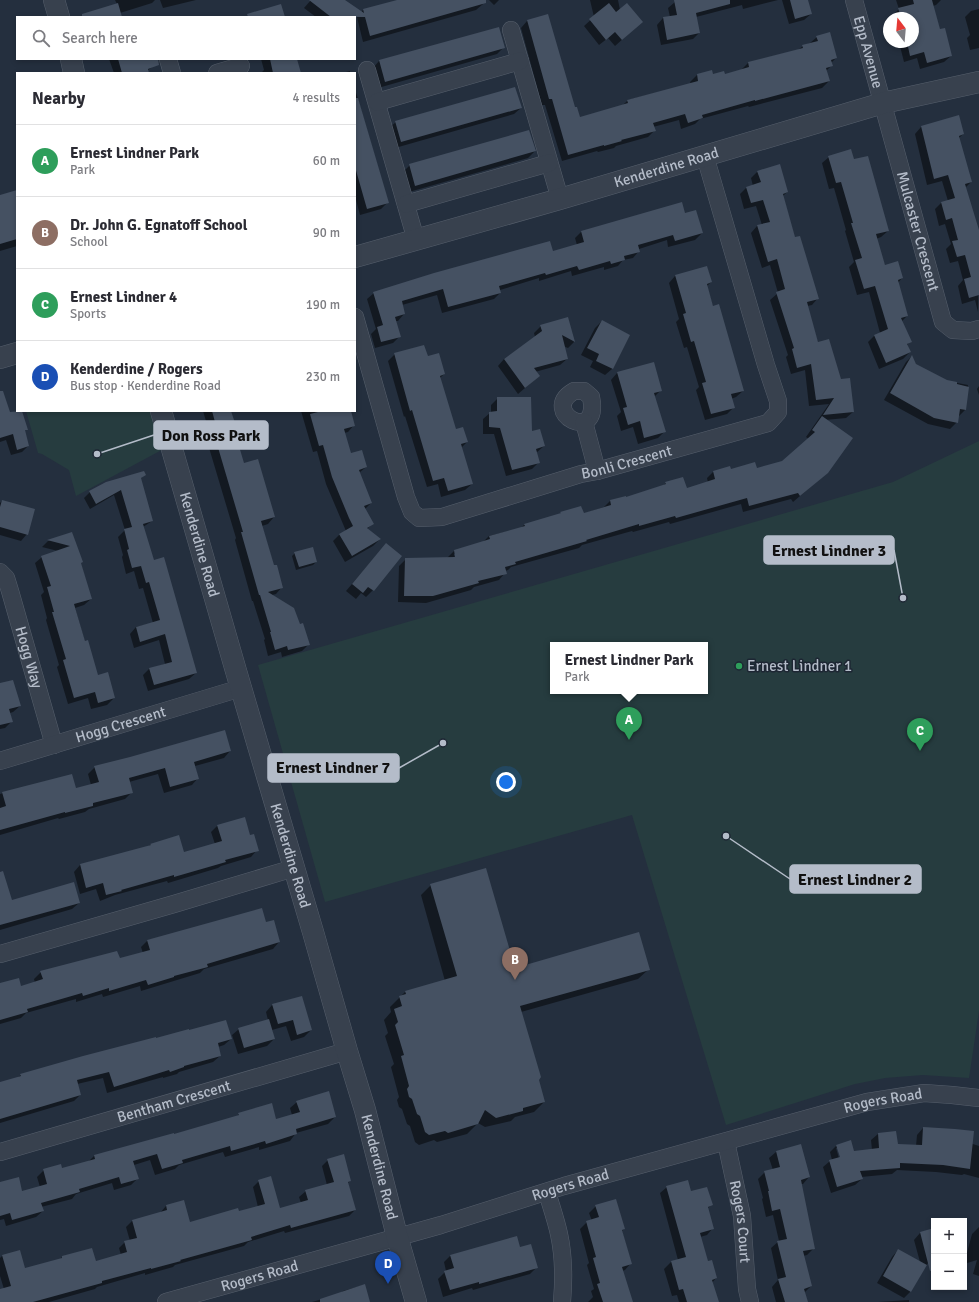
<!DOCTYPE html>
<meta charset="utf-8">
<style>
body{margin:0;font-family:Signika,sans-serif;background:#f7f7f7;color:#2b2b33}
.controls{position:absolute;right:12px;bottom:12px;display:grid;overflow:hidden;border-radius:0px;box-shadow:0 2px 6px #0003}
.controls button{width:36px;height:36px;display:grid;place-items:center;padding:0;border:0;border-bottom:1px solid #e1e1e2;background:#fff;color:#2b2b33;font:20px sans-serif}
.compass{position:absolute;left:883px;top:12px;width:36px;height:36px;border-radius:50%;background:#fff;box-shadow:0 2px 6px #0003;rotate:344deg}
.you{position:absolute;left:506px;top:782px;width:14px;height:14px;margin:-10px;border:3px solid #fff;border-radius:50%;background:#1a73e8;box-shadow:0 0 0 6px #1a73e833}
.badge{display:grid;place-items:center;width:26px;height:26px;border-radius:50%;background:#ea580c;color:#fff;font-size:13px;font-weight:700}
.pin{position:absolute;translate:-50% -33px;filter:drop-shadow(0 1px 2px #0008)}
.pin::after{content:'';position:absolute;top:21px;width:14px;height:12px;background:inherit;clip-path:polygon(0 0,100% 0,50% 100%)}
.popup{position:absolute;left:550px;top:642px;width:158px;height:52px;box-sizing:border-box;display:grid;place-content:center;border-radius:0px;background:#fff;filter:drop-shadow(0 1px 3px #0005);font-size:13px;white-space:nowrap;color:#7c7c81}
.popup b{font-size:15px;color:#2b2b33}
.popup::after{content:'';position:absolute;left:50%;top:100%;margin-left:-8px;border:8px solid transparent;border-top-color:#fff}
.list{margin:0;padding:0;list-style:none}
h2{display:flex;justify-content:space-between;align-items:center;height:52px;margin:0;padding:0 16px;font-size:17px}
h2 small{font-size:13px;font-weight:400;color:#7c7c81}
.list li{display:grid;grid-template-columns:26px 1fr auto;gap:12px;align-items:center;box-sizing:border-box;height:72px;padding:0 16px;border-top:1px solid #e1e1e2}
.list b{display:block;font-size:15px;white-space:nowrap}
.list p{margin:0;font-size:13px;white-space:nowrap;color:#7c7c81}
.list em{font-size:13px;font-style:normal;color:#7c7c81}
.icon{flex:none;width:22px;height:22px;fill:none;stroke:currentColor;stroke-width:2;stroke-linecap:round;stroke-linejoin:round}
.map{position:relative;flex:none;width:979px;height:1302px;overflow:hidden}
.search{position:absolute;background:#fff;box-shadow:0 2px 6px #0003;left:16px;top:16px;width:340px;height:44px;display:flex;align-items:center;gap:10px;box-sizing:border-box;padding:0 14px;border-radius:0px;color:#7c7c81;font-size:15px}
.panel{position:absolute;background:#fff;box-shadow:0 2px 6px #0003;left:16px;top:72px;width:340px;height:340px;border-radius:0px}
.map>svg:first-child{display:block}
.green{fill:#263c3f;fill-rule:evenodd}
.shadow{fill:#0007;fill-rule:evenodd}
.building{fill:#455162}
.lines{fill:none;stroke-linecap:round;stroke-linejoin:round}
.minor-casing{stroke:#565f6c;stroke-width:18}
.tertiary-casing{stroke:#565f6c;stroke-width:22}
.minor{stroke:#38414e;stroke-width:17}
.tertiary{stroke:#38414e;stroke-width:21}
.leisure-dot{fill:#2e9e5b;stroke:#1d2633;stroke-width:1.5}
.labels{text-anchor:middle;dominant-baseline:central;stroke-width:3;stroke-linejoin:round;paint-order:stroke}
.street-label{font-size:15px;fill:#b4bcc9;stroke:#1d2633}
.poi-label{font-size:15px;fill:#b4bcc9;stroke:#1d2633;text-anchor:start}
.leader{fill:none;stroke:#b4bcc9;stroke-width:1.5}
.callout-dot{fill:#b4bcc9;stroke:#1d2633;stroke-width:1.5}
.callout{fill:#b4bcc9;stroke:#b4bcc9;stroke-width:1.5}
.callout-label{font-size:16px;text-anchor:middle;font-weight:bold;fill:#111}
</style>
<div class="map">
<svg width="979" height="1302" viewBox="0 0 979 1302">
<rect width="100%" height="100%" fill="#242f3e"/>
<path class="green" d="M26,411H160L171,445L76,496L69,470L42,454L38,453Z
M979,441V1011L969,1078L923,1075L885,1078L855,1084L726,1125L632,815L325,902L258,665L893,482ZM553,645H705V691H553Z"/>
<path class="shadow" d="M115,0H155L152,3L120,13L121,17H101L117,4Z
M160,0H196L163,8Z
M311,0H344L350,17H316L304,8Z
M401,0H482L483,4L476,10L363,42L357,17L363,10Z
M489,0H499L494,5Z
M590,0H618L620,10L635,28L615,46L608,38L599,45L584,26L594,17Z
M683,0H778L743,9L742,5L696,17L699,33L693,39L661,45L657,25L663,18L670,17L668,8L675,2Z
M782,0H807L811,14L804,20L789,24Z
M896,0H941L936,5L933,6L940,31L951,56L944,62L920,69L917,58L904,62L899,42H913V18H893L892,16L899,9Z
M979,9V48L970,50L967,38L970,35L965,17L971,11Z
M547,15L574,109L579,118L622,106L628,100L691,84L690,82L697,75H724L741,70L748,63L798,50L803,46L810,43L817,37L836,58L831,63L832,65L826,71L829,81L822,88L749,107L748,106L700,119L695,124L681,129L679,120L653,127L654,131L648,137L616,146L614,148L598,152L597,151L562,161L545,105H542L521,28L527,21Z
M503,48L497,54L378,88L373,68L379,61Z
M109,59H149L152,67L147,71L148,73H114Z
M261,59H296L300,73H261L264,70Z
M350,71V73H342Z
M355,89L388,202L381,209L360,215L355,196Z
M521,108L514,114L395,148L389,128L396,122Z
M958,116L963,134L958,139L971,182L965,188L979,233L978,312L975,300L962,304L958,286L963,280L958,261L950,263L946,249L951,244L945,224L939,226L935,209L941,203L948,201L942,181L927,185L915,134L921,127Z
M535,151L528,158L409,192L403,172L410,165Z
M829,157L853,161L888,231L881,237L876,239L885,266L902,278L898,283L907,316L902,321L910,341L907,345L910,352L903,359L879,369L868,342L874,336L880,333L869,292L857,295L849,267L854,262L845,231L846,230L834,188L829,189L822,163Z
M758,171L787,192L783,196L795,239L818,298L812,305L807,306L818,343L840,380L853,412L846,418L825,420L827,473L793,502L791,499L743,512L741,504L670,524L669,522L633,532L632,531L582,545L579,548L511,567L508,570L505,571V573L499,580L474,587L471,590L426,603L398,602L399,566L406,559L447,558L454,551L483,542L489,536L521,528L524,525L558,515L561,513L581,507L583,514L604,507L610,501L625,498L662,487L666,483L686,489L708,483L707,478L713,472L756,469L782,462L809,439L806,437L829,404L809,406L805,370L791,374L786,357L788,355L770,300L778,293L770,265L762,268L751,233L757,226L762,225L756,206L744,209L740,194L746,188L753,186L751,178ZM454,554H456V562Z
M17,191V246L0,251V196Z
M684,215L702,233L695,240L668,247L667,240L639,249V251L633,258L623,260L618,266L604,270V267L572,276L571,271L539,281V278L500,290V293L494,299L442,313L437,295L402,305L404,314L398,321H395L399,337L393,343L375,348L371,334L376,329L367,299L374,293L552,252L577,245L575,238L581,232Z
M707,267L711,282L707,286L713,307L743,391L736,397L731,399L734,407L727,414L705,420L696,390L699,387L687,347L684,348L676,322L679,319L669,283L675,276Z
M567,318L574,342L568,348L563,346L567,359L560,365L535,372L539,376L518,394L498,366L504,359L535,337L534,333L541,326Z
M602,321L629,335L612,369L605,375L590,367L593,361L581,355L595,328Z
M395,354L427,358L444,374L440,378L455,430L467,442L461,448L472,484L465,490L441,497L438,484L427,487L405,416L404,417L388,361Z
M912,356L916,365L947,381L968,385L965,410L958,417L957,422L950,429L928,424L884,400L906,362Z
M617,373L661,390L654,397L664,432L658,438L638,444L633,427L621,431L617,416L621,412L611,380Z
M979,386V395L977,389Z
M498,398L544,446L536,453L539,462L532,469L506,476L494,434H483V419L491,412V405Z
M0,400L9,413L21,411L26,429L24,431L28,446L22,452L11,455L6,440L0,442Z
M203,411H230L234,425L233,427L243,464L274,517L268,524L262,526L274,567L282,587L276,594L272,595L299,625L309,644L302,651L282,657L281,652L268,656L264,640L265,639L253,601H252L235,540L236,538L207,441L211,438Z
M301,411H350L354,425L348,432L344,433L350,455L366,467L359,473L371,503L365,509L372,524L367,529L380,539L373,546L345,562L333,541L340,534L346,531L326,484L317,451L313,452Z
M144,475L140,479L152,521L143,527L153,562L196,673L189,679L148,691L143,675L149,669L165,664L159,640L134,648L130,634L136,627L153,623L143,588L139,589L134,571L126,574L122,557L123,555L118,537L125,530L114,495L90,509L84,498L90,492Z
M2,501L27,534L21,541L0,535V503Z
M72,533L91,599L84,605L75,608L85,642L97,676L114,698L107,705L91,709L88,698L68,704L57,667L59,665L46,620L47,618L41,595L44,592L35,563L42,557L58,551L42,547L48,541Z
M380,551L373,590L366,597L361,593L356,599L346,591Z
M295,553L316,562L313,565L296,570L292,556Z
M0,684L20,706L13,712L10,713L12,721L5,728L0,729Z
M230,751L224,758L195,766L198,778L192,785L164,793L158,774L129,782L132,792L125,799L89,809L85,812L59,819L58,818L0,835V794L17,789L75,790L91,785L88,774L95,767Z
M218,825L249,837L257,850L251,857L221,866L218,868L168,883L167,881L115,895L100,901L96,889L80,894L74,872L80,865L148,847L151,844L183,853L215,844L211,832Z
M431,885L514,969H649L638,979L521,1012L544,1102L534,1112L515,1117L511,1121L485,1127L478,1123L467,1134L437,1142L434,1140L419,1145L415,1142L410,1126L407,1124L402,1109L399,1107L397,1100L399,1097L391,1067L394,1064L385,1036L388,1033L384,1020L391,1012L390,1007L405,992L445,981L421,895Z
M0,900L11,902L79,903L72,909L0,930Z
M265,923L279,942L273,949L204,969L200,973L141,991L140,986L103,997L102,994L76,1002V999L26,1013L21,1018L0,1024V984L20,987L35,983L34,979L41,972L119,960L143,953L141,947L148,940Z
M272,1005L311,1030L304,1037L291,1041L286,1026L272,1030L274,1039L267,1046L238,1054L232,1035L239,1029L268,1020L266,1012Z
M155,1039H231L224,1045L218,1047L220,1056L213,1062L179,1072L177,1074L163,1078V1077L107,1093L103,1078L77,1084L80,1095L74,1101L0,1123V1083L17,1078L21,1075Z
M297,1102L335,1117L328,1124L296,1133L290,1141L259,1150V1147L225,1157L223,1152L179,1165L175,1169L155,1175L150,1160L134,1165L138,1178L131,1185L114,1190L112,1183L76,1194L72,1199L41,1207L43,1211L36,1217L6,1226L4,1219L0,1220V1183L22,1192L40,1187L37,1177L44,1170H61L87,1163L94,1156L236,1118L239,1114L276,1120L292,1115L290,1108Z
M923,1128L979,1146V1178L964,1174L962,1175L936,1172L897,1170L892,1174L861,1177L862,1179L855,1185L831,1193L823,1167L830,1161L832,1160L830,1152L837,1145L854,1152L872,1150L871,1140L878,1134L895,1132L897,1145L916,1146L917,1135ZM836,1148H838L842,1161L840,1162Z
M800,1145L809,1177L803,1184H800L814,1248L807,1255L803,1256L811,1286L804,1293L807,1302H776L772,1287L778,1280L771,1248L779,1241L773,1215L766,1217L762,1199L763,1198L758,1179L765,1172L773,1170L769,1158L776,1152Z
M328,1160L350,1181L348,1183L355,1210L349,1216L285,1233L284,1231L248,1242L244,1246L175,1265L173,1267L145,1275V1273L97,1287L95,1289L49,1302H0V1290L4,1289L0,1276V1258L2,1256L19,1251L24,1269L60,1260L62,1257L95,1262L121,1255L119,1248L125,1242L130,1241L126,1227L132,1221L160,1213L166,1206L183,1202L189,1223L239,1212L258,1207L253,1187L259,1181L280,1209L301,1203L299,1197L306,1191L327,1185L322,1166Z
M667,1187L690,1193L711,1205L707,1209L713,1228L707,1235L700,1237L708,1263L716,1278L712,1283L718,1302H679L677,1295L672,1296L664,1269L671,1262L678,1260L660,1193Z
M596,1206L624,1229L622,1231L631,1263L625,1270L622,1271L631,1302H588L593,1297L591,1291L594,1289L587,1265L589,1263L580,1229L587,1222L592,1221L589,1213Z
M979,1227V1276L973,1274L977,1260L964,1264L972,1234Z
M934,1229V1253L911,1291L904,1298L877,1283L892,1257L898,1250L920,1262L914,1240L920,1233Z
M519,1248L537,1267L530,1274L473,1290L472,1288L443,1297L438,1279L446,1271L444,1262L450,1256Z
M364,1285L369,1302H312L340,1294L343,1291Z
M909,1300V1302H878Z"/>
<path class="building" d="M309,0H345L364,13L363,9L397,0H486V3L370,36L365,17H331Z
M674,0H730V4L696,13L700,33L667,40L663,17L677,15Z
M790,0H808L812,14L795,19Z
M913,0H932L940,29L945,28L952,56L927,63L924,52L910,56L907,42H913V18H901L898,8L914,4Z
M118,3L122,17H82V14Z
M609,3L616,12L627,3L643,22L622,40L615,32L606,40L589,19Z
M281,4L285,17H248L247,14Z
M548,14L575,107H577L580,117L628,103L627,100L698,81L697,74L712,70L713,74L724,71L725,74L749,67L748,62L803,48L802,45L818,41L816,36L830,32L837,58L831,60L833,66L826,68L830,81L755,101V100L702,115L703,118L688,123L685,114L653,123L656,131L621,140L622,141L604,146V145L568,155L552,99H549L527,20Z
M499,27L505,48L385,82L379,60Z
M118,59H158L159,65L148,69L149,73H122Z
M270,59H297L301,73H273Z
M515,87L522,108L401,142L395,121Z
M355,98H358L389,203L367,209L355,167Z
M959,115L964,134L959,136L972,182L965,184L979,230V295L969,298L964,279L971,277L965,255L957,257L952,241L958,240L952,218L946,220L941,202L955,198L948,175L934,179L921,126Z
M529,130L536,151L415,186L409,164Z
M851,149L854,159L868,156L889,231L876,234L885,265L898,261L903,278L898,280L908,316L901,318L912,342L907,344L911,352L886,363L874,335L888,329L875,286L864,289L855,260L862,258L851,223H853L841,182L836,183L828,156Z
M780,164L788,192L783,194L795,237L800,236L819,299L807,302L818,342L829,339L841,379L850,378L854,412L823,415L834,398L816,400L811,364L797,368L792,349L794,348L776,292L785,289L777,259L768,262L757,225L770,222L763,200L751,203L746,187L761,182L757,171Z
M17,190V239L0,244V195Z
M682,202L685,213L696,210L703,233L675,241L673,235L638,245L640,252L624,256L625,260L611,264L610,261L579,270L577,266L546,275L545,273L499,286L501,293L448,307L443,289L402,301L405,314L395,317L401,337L381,342L377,327L383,325L373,292L434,273L550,241L553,251L584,242L581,231Z
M707,266L712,282L707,284L713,306L719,304L744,391L731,394L735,408L711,414L702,383L706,382L694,341L691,342L683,314L686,313L675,275Z
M568,317L575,342L562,335L568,359L534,368L540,376L525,388L504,359L542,331L540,325Z
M602,320L630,335L613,369L596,361L599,354L587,348Z
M424,345L428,356L439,353L445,374L440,376L456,429L463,427L468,442L461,444L473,484L448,491L444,478L433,481L412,410L410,411L394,353Z
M912,355L916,364L947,380L957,382V384L969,387L966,410L960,409L958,423L934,418L890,393Z
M654,362L662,391L654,393L666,432L644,438L640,421L628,425L623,408L627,407L617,372Z
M0,391H3L10,412L22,411L28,430H25L29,446L17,450L13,434L0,438Z
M497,397H531L532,431L540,429L545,446L536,449L540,463L512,470L500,428L489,427V412L497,411Z
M212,411H231L236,426H233L244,463L258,459L275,517L261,521L274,565H277L283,588L268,592L294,608L300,624L303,623L310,645L288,650L287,646L275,650L270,632H271L260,595H259L241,532H243L214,434L218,433Z
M322,411H351L355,426L344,429L351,453L362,450L367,467L359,470L372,503L364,506L374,524L367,528L381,539L352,556L339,534L353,526L349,518L332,477L323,445L319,446L310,414Z
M822,416L853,438L828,473L800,496L798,493L749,506L747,498L676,518L675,516L639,526V524L586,540L587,541L515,562L516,564L505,567L507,574L478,581L479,583L433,596H404L405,558L455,557L454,550L490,539L489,536L525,526L524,524L561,513L560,512L581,506L584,513L611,505L610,500L626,496V497L666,484L665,482L683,477L687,488L715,479L713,471L730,466L731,469L755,462L757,468L782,461L815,432L812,430Z
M144,471L146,475L141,478L153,521L143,524L154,560L164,557L197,673L154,685L149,668L172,662L165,634L140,642L136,627L160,620L149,582L146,583L141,566L132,568L127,550L129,549L124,529L132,527L121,490L96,504L89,491L106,482Z
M2,500L35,509L28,535L0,527V507Z
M72,532L83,562L81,563L92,599L74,604L85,641L88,640L98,675L108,672L115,698L98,703L95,692L74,698L63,660L66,659L52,612H54L47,587L51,586L41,556L70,546L47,540Z
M386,543L402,556L374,591L368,587L363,593L352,584Z
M313,547L317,562L299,567L294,552Z
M13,680L21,706L9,709L13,722L0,725V683Z
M225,730L231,751L194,762L199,779L170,787L165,768L129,778L133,793L93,803V806L65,813V812L0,830V808L6,806L2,792L72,774L76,788L99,782L94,766L130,757Z
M245,817L250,835L254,834L259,851L225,860L226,862L174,877V875L121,890L122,891L106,895L103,883L86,888L80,864L151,845L150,844L179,835L184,852L222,841L217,825Z
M486,868L515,968L639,932L650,970L520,1006L541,1077L539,1080L545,1102L523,1108V1111L496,1118L485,1110L478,1124L448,1133L445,1131L429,1135L425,1132L420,1116L417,1114L412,1099L409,1097L407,1089L409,1086L401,1056L404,1055L395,1025L398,1022L394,1009L402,1006L399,996L406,994L405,991L457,976L430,884Z
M3,871L12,900L74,882L80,903L0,925V872Z
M262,908L266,922L274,920L280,942L207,964L208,967L174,976V977L148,985L146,980L109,991V988L83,996L82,993L27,1009L28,1012L0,1020V983L19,978L21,986L43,979L40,971L117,951L120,958L150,950L147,940Z
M302,996L312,1030L297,1035L293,1020L278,1024L272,1004Z
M269,1019L275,1039L244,1048L238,1028Z
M226,1020L232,1039L218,1043L221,1056L184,1066V1067L170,1072L169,1070L114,1087L109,1072L77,1080L81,1095L0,1119V1082L21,1076L20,1074L83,1056L156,1037V1038L189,1029V1030Z
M329,1091L336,1117L296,1129L297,1134L266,1144L265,1141L231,1151L230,1146L182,1160L183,1163L162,1169L157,1154L133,1161L139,1179L121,1184L119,1177L79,1189L80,1192L41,1203L44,1211L12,1220L10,1213L0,1216V1182L19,1177L22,1191L47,1184L43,1169L61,1164L62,1168L95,1159L94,1155L174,1133V1134L239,1115L238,1113L272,1103L276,1119L300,1112L296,1101Z
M923,1127L955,1129L974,1131L970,1169L943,1165L900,1163V1168L860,1171L863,1179L837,1187L829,1160L840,1157L836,1145L851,1140L854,1151L879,1148L878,1133L896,1131L898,1144L922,1145Z
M801,1144L810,1177L801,1180L815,1249L803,1251L812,1286L804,1289L808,1302H785L778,1279L786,1277L777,1241L787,1239L780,1209L772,1211L768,1191H769L764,1171L780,1167L776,1151Z
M344,1154L351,1181L348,1182L356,1210L291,1228L290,1225L251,1237L252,1240L180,1260L181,1261L151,1269V1268L102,1281V1283L33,1302H0V1289L11,1286L2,1255L20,1250L25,1268L62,1258V1256L92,1248L96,1261L127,1252L124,1241L137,1238L132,1220L167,1210L166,1205L184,1200L190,1222L238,1208L239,1211L265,1204L258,1180L271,1176L280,1208L308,1200L305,1190L334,1182L327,1159Z
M688,1180L691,1191L707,1187L713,1205L708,1207L714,1229L700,1233L708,1261L712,1260L717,1278L712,1280L719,1302H687L683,1289L679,1290L671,1261L686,1257L666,1186Z
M616,1199L625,1229L622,1230L632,1264L622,1267L633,1302H603L597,1284L600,1283L593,1258L596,1257L586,1221L599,1217L595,1205Z
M934,1228V1270L930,1271L920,1232Z
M517,1236L520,1247L531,1244L538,1268L479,1284V1282L450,1290L444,1271L454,1268L450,1255Z
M898,1249L927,1265L911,1292L883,1276Z
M365,1284L370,1302H320V1299Z"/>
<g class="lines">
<defs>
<g id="minor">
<path id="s1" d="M854,0L943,322L953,330L972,331L979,329"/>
<path d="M511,30L560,199"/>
<path d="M168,59L172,73"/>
<path d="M367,70L416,240"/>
<path d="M217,73L241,66"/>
<path d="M377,102L520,61"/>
<path d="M406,204L549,163"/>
<path id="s2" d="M355,317L406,497L412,512L419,518L442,517L581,474L597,471L768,423L778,412V401L766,365L705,156"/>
<path d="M574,391H584L591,397C601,446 538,412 574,391Z"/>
<path d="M584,422L597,471"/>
<path id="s3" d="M0,572L6,578L10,591L54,745"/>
<path id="s4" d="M0,761L241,688"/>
<path d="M0,954L174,904L294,868"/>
<path id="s5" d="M726,1142L742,1216L747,1289L750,1302"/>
<path id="s6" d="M0,1152L347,1051"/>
<path d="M547,1192C551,1206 556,1220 559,1234C564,1257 564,1279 562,1302"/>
<path id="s7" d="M166,1302L441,1225L564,1186L867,1102L924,1093L952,1095L979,1098"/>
</g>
<g id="tertiary">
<path d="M54,0L59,17"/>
<path d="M71,59L74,73"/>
<path id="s8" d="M355,257L560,199L883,103L979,82"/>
<path d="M0,358L17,353"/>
<path id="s9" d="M161,411L236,671L313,932L347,1051L365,1110L397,1236L416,1302"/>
</g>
</defs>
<use href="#minor" class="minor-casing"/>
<use href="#tertiary" class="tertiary-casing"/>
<use href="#minor" class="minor"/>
<use href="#tertiary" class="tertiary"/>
</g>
<circle class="leisure-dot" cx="739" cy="666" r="4"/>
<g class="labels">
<g class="street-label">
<text stroke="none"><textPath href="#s1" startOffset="54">Epp Avenue</textPath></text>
<text stroke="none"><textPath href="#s8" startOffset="324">Kenderdine Road</textPath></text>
<text stroke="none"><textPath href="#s1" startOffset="240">Mulcaster Crescent</textPath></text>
<text stroke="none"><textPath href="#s2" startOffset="428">Bonli Crescent</textPath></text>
<text stroke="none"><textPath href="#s9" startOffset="139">Kenderdine Road</textPath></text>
<text stroke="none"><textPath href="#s3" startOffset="91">Hogg Way</textPath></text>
<text stroke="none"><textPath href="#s4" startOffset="126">Hogg Crescent</textPath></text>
<text stroke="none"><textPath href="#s9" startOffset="463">Kenderdine Road</textPath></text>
<text stroke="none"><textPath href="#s6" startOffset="181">Bentham Crescent</textPath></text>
<text stroke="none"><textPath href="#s7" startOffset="745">Rogers Road</textPath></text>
<text stroke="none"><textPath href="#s9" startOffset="787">Kenderdine Road</textPath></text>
<text stroke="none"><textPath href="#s7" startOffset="421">Rogers Road</textPath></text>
<text stroke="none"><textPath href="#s5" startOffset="81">Rogers Court</textPath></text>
<text stroke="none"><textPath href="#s7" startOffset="97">Rogers Road</textPath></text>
</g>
<g class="poi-label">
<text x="747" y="666">Ernest Lindner 1</text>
</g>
</g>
<path class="leader" d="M97 454L154 435M903 598L894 550M443 743L399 768M726 836L790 879"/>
<g class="callout-dot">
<circle cx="97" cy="454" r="4"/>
<circle cx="903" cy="598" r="4"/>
<circle cx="443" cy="743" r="4"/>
<circle cx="726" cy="836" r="4"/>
</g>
<g class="callout">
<rect x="154" y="421" width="114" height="28" rx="4"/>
<rect x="764" y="536" width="130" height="28" rx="4"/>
<rect x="268" y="754" width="131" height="28" rx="4"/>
<rect x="790" y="865" width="131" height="28" rx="4"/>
</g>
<g class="callout-label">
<text x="211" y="441">Don Ross Park</text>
<text x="829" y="556">Ernest Lindner 3</text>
<text x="333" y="773">Ernest Lindner 7</text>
<text x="855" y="885">Ernest Lindner 2</text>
</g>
</svg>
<div class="controls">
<button>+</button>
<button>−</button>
</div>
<svg class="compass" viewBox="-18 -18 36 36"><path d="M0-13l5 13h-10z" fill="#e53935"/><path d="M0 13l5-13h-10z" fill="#7c7c81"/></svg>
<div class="you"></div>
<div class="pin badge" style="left:629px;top:740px;background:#2e9e5b">A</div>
<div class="popup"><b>Ernest Lindner Park</b>Park</div>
<div class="pin badge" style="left:515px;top:980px;background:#8d6e63">B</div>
<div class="pin badge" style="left:920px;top:751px;background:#2e9e5b">C</div>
<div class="pin badge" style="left:388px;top:1284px;background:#1a4fb4">D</div>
<div class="search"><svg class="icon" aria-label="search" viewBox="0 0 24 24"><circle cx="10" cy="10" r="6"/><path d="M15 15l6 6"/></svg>Search here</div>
<section class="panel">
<h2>Nearby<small>4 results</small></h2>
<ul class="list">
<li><span class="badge" style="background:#2e9e5b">A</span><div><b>Ernest Lindner Park</b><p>Park</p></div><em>60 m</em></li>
<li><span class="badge" style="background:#8d6e63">B</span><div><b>Dr. John G. Egnatoff School</b><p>School</p></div><em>90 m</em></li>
<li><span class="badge" style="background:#2e9e5b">C</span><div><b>Ernest Lindner 4</b><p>Sports</p></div><em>190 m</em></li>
<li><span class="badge" style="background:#1a4fb4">D</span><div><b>Kenderdine / Rogers</b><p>Bus stop · Kenderdine Road</p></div><em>230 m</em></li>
</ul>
</section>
</div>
